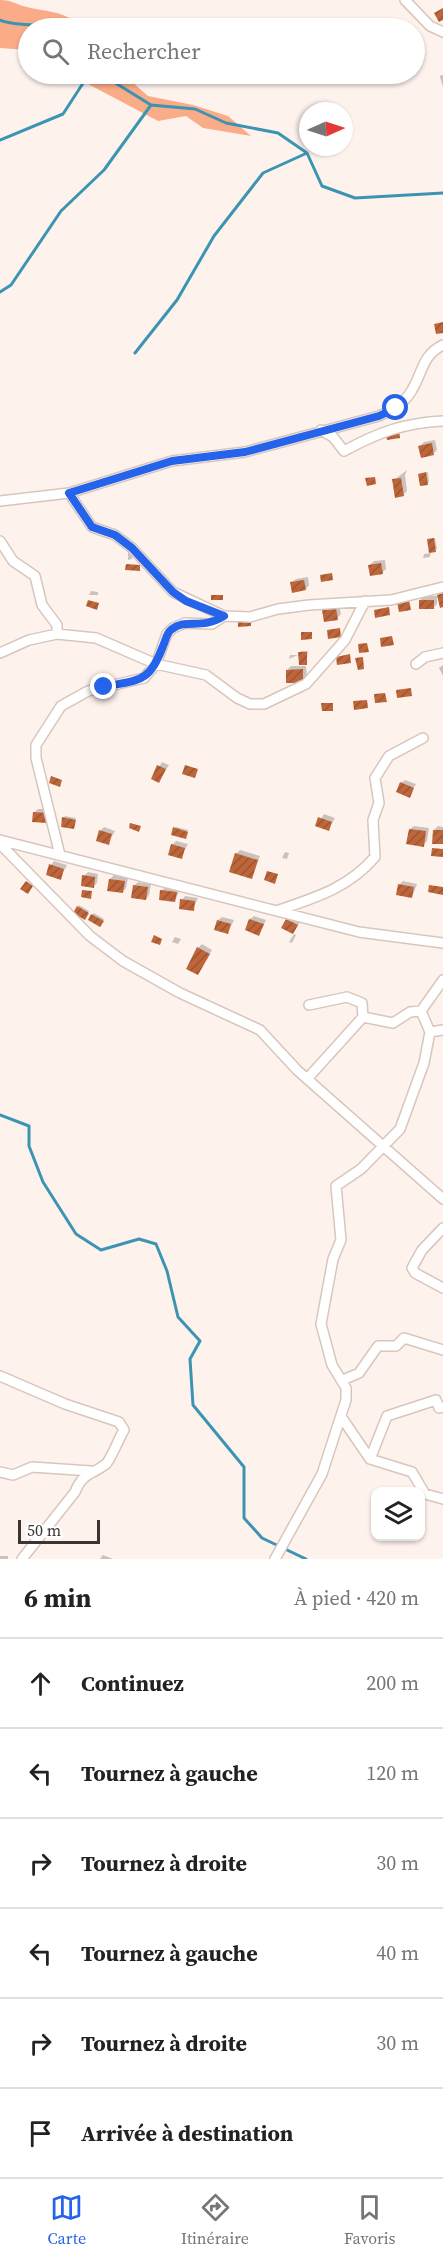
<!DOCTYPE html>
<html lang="fr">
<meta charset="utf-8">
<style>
body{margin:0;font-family:"Source Serif 4",serif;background:#f6f6f6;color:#222}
.controls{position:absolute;right:18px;bottom:18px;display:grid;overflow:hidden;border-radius:12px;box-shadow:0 2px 4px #0004}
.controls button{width:54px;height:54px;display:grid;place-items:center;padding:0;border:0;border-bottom:2px solid #e0e0e0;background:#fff;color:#222;font:30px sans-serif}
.compass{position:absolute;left:299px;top:102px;width:54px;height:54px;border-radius:50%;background:#fff;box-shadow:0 2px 4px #0004;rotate:87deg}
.scale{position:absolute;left:18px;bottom:15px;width:82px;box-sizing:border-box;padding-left:6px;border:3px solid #3b3431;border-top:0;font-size:16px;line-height:21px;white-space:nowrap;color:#3b3431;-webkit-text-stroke:4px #fff;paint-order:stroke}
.stop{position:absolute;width:18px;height:18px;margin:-14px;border:4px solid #2563eb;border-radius:50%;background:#fff}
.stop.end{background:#2563eb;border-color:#fff;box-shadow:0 2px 6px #0008}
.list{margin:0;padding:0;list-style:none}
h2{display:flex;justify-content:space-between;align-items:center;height:78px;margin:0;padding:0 24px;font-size:26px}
h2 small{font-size:20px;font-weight:400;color:#767676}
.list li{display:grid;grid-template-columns:39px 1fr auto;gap:18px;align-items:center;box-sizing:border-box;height:90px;padding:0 24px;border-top:2px solid #e0e0e0}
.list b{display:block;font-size:22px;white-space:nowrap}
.list em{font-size:20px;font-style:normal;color:#767676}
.icon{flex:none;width:33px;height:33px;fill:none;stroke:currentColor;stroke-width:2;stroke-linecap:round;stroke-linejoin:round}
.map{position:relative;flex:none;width:443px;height:1559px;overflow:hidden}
.search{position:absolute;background:#fff;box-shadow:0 2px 4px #0004;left:18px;right:18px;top:18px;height:66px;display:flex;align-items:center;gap:15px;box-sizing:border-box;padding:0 21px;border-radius:33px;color:#767676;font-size:22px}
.sheet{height:618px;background:#fff}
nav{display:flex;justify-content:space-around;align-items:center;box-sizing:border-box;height:84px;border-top:2px solid #e0e0e0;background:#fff;font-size:16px;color:#767676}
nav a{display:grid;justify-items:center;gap:3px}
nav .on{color:#2563eb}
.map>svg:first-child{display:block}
.green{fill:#f9ac87}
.shadow{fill:#0003}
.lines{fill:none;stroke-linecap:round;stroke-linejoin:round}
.stream{stroke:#3c94b3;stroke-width:3}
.building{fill:url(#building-hatch)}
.street-casing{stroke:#d8c6bd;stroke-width:12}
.street{stroke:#fff;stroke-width:9}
.route{stroke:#2563eb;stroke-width:8}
</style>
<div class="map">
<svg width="443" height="1559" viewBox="0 0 443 1559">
<defs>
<pattern id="building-hatch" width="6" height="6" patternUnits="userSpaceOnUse" patternTransform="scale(1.5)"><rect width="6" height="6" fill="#be663a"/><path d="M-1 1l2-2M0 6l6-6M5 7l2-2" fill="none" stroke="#9c5531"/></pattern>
</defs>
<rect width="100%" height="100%" fill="#fef2ed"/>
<path class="green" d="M0,0C10,0 14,3 23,6C44,12 67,10 82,28H28V50L0,48Z
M74,74H123L148,96L193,105L228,116L251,136L203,128L186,116L158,121L90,85Z"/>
<path class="shadow" d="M441,75H443V87L440,77Z
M435,440L437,450L434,453L420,446L424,442Z
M407,470L405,475L407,491L403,495L394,480Z
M428,472L429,482L428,483L420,474Z
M435,538L437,549L431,551L430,557L423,558L424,554L431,553L429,540Z
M133,549L132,559L128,560V550Z
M385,560L386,569L382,573L370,565L374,561Z
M308,577L309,585L306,589L292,582L296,579Z
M91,591L98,592V595H89Z
M424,596H437V604L434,607L420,600Z
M339,605L341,614L337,618L324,610L327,607Z
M301,651H308L306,663L300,654L289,659L290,655H298Z
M443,665V676L439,668Z
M291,666H306L307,677L303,681L287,670Z
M162,762L169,765L159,781L153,778Z
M405,780L416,784L409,796L401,783Z
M38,809H51L50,818L34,813Z
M324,814L335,818L328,830L317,826Z
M65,816L76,818L73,827L64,818Z
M414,826L429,828L427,841L423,845L410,829Z
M438,826L443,827V843L434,830Z
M104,827L115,831L108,843L100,831Z
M176,827L188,830L187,836L175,828Z
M176,841L188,844L181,857L172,845Z
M240,850L260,856L252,877L236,854Z
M285,852L289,853L287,859L282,858Z
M54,861L67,865L60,878L51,865Z
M88,872L98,874L97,883L93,887L84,876Z
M114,875L128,878L126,888L122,892L110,879Z
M403,881L417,884L412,897L399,885Z
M138,882L151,884L149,895L146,899L134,886Z
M166,887L180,889L175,901L162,890Z
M185,896L198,898L193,909L182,900Z
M79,905L89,911L86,916L78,907Z
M94,913L104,919L101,924L92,915Z
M254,916L266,920L259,934L250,919Z
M291,916L301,921L293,932L283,927Z
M222,917L234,920L228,932L218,920Z
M294,934L296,935L292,943L289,942Z
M175,937L181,939L178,944L172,942Z
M202,944L212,950L198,973V948Z
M103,1555L113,1559H100Z
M0,1556H8V1559H0Z"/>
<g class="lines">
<path class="stream" d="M0,20C18,28 52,22 63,28
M101,74L151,105L195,109L226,123L278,133L307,153L322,186L355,198L443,193
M0,140L63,114L89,74
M0,292L11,285L61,211L104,170L151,105
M135,353L177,300L214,236L263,173L307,153
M0,1115L29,1126V1146L43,1182L76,1234L101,1250L139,1239L156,1244L167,1271L178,1317L200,1341L190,1359L193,1405L244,1467V1518L262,1538L306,1559"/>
</g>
<path class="building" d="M443,8V20L439,22L434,13Z
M443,322V333L436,334L434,324Z
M399,428L400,438L387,440L385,431Z
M432,443L434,455L421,458L418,446Z
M426,472L428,485L420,486L418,474Z
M375,477L376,484L367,486L365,478Z
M401,478L404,496L395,498L392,479Z
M434,538L436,552L429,553L427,539Z
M381,563L383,574L370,576L368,565Z
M126,564L140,565V571L125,570Z
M332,573L333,580L321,582L320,575Z
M304,580L306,590L292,593L290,582Z
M443,593V607L440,608L437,595Z
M211,595H223V600H211Z
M88,600L99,603L97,610L86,606Z
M409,600L411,610L399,612L397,602Z
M419,600H434V609H419Z
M389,607L390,615L375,618L374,610Z
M336,608L338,620L324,622L322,610Z
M238,620H251V626L238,627Z
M340,628L341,637L328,639L327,630Z
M301,632H312V639L301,640Z
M392,636L394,645L381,647L380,638Z
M367,643L369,652L359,653L358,644Z
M298,652H307V665H299Z
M350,654L351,663L337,665L336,657Z
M363,657L364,669L358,670L355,658Z
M303,669V683H286V670Z
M411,688L412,696L397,698L396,690Z
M385,693L387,702L375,703L374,694Z
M367,700L368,708L354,710L353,701Z
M321,703H333V711H322Z
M157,765L166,769L159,783L151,779Z
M185,765L198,769L195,778L182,774Z
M51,776L62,780L60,787L49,783Z
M400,782L414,788L410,798L396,792Z
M33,812L47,813V823L32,822Z
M62,817L76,820L74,829L61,827Z
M318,817L332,822L329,831L315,826Z
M130,823L141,826L139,832L129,828Z
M173,827L188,832L186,839L171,835Z
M409,829L426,831L424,847L406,844Z
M99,830L112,834L109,845L96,841Z
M433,830H443V844H432Z
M171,844L185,848L182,859L168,855Z
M432,848L443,849V857L431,856Z
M235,853L258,860L252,879L229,872Z
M49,864L64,869L61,880L46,875Z
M267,871L278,874L275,884L264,880Z
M82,875L95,877L94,888L81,886Z
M109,879L125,881L123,893L107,891Z
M26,881L33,886L28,894L20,889Z
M398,884L414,887L412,898L396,895Z
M133,885L148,887L146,900L131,898Z
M429,885L443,887V895L428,892Z
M82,890L92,891L91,899L81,897Z
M160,890L177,892L175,902L159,900Z
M180,899L195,901L194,911L179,909Z
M77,906L89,913L85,920L73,913Z
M91,914L104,921L100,927L88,920Z
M249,919L264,924L259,936L245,930Z
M286,919L298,925L293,934L281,928Z
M217,920L231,924L228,934L214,930Z
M154,935L162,939L160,945L151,942Z
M197,947L210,954L198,975L186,969Z"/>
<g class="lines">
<defs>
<path id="street" d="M405,0L430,26L443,32
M321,430L333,437L344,451C379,432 404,423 443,421
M69,493L92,527L115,535L132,548L173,592L224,616L250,617L278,609L309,605L391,600L443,587
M0,501L69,493L172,461L245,452L379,416C392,410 405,403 412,390C423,372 422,355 443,345
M0,541L13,561L35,576L42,605L57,625V634
M0,653L29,640L57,634L96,638L156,664L206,675L237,698L250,704H264L306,684L345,640L365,601
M416,664L425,657L443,653
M0,840L359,932L443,943
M0,844L90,936L123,961L180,993L260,1030L297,1070L443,1199
M60,855L36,758V745L61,706L88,691L144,678L156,664L167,634L173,628L185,623L212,624L224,616
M279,910C317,897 348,888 375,857L373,820L379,803L375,778L389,756L423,738
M363,1017L393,1023L410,1012L421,1011
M430,1032L443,1030
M307,1079L363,1017L362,1003L347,997L309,1005
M443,1228L422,1250L412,1268L415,1273L443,1288
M0,1376L65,1404L119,1422L124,1430C119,1438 111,1459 106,1464C92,1475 83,1472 75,1492L22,1559
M343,1380L359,1373L378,1346H396L404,1338L443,1350
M342,1418L370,1459L412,1472L425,1494L443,1499
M370,1459L387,1416L436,1400L439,1408L443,1407
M0,1472L13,1475L32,1467L91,1471
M275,1559L322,1474L346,1400V1388L332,1365L321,1324L333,1259L341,1240L336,1186L361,1169L400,1129L424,1063L430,1032L421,1011L443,980"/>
</defs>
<use href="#street" class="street-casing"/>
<use href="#street" class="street"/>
</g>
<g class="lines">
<path class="route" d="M104,687C139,679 149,684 163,646C166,640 166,633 172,629C186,618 202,630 224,616L186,601L173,592L132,548L115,535L92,527L69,493L172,461L245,452L379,416L396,408"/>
</g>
</svg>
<div class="controls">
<button><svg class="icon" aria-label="layers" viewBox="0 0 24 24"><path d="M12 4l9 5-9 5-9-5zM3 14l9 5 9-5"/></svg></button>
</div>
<svg class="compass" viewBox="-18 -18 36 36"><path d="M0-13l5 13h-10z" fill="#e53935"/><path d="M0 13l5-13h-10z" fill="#767676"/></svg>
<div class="scale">50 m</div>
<div class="stop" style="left:396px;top:408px"></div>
<div class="stop end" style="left:104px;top:687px"></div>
<div class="search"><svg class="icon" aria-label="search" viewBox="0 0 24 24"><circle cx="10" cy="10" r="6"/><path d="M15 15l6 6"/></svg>Rechercher</div>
</div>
<section class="sheet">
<h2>6 min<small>À pied · 420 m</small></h2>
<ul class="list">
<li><svg class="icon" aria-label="ahead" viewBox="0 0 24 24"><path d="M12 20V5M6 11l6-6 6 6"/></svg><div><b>Continuez</b></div><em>200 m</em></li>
<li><svg class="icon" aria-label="left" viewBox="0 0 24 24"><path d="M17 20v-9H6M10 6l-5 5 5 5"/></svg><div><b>Tournez à gauche</b></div><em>120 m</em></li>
<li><svg class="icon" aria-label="right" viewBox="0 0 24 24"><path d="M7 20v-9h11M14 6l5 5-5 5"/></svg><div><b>Tournez à droite</b></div><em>30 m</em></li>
<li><svg class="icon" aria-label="left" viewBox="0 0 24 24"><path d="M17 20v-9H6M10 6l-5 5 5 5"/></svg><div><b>Tournez à gauche</b></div><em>40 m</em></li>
<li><svg class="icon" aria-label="right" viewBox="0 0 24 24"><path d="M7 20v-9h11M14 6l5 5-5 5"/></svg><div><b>Tournez à droite</b></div><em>30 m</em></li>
<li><svg class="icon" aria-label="arrive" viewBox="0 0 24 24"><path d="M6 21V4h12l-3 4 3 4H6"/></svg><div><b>Arrivée à destination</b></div></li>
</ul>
</section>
<nav>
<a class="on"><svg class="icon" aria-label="map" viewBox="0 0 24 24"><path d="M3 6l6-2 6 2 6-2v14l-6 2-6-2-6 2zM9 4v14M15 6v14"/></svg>Carte</a>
<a><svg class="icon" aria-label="directions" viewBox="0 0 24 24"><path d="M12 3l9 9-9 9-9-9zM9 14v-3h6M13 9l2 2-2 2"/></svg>Itinéraire</a>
<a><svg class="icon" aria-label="saved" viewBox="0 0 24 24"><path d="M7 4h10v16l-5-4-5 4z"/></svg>Favoris</a>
</nav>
